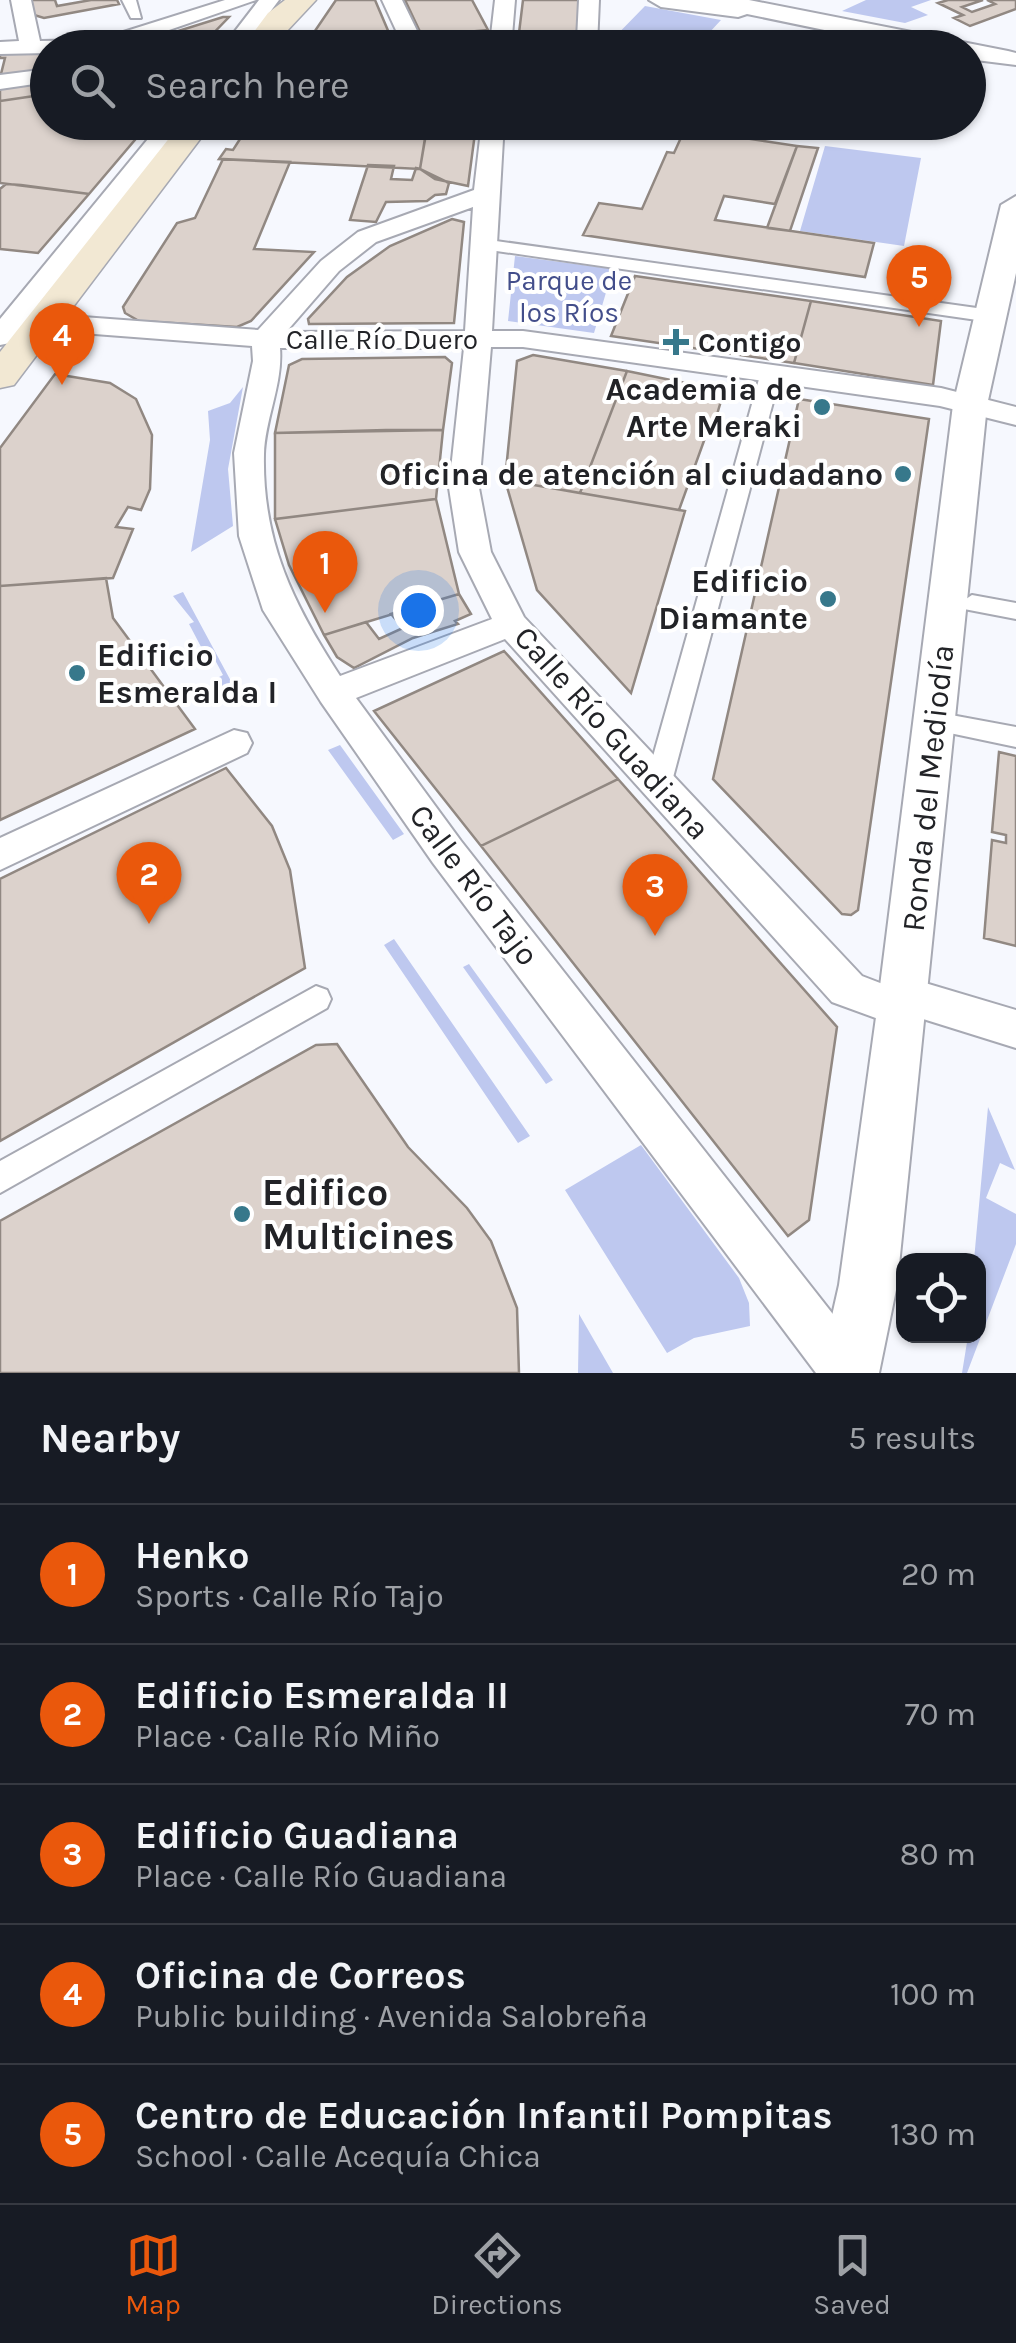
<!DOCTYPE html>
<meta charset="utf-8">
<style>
body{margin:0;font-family:Karla,sans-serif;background:#242831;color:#f1f3f6}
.controls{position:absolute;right:30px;bottom:30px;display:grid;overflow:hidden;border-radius:20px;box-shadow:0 2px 8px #0004}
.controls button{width:90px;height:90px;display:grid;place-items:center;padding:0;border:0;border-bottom:2px solid #363941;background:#171b24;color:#f1f3f6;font:50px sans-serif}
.you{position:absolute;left:418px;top:610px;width:35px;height:35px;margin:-25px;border:8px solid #fff;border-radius:50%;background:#1a73e8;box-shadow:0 0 0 15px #1a73e833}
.badge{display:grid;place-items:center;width:65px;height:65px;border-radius:50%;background:#ea580c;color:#fff;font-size:32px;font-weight:700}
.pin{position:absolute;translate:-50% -82px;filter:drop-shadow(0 2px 5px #0008)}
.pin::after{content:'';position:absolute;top:52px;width:35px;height:30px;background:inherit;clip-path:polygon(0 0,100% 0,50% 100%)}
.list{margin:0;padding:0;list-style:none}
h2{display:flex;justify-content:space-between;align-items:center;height:130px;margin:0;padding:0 40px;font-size:42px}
h2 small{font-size:32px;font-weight:400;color:#9ea1a6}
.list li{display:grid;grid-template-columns:65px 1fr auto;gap:30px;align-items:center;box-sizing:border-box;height:140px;padding:0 40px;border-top:2px solid #363941}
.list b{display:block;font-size:38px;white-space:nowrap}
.list p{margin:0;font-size:32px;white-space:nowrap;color:#9ea1a6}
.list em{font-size:32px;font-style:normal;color:#9ea1a6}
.icon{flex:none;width:55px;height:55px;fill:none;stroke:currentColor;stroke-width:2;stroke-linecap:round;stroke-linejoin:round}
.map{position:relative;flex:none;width:1016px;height:1373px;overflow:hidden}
.search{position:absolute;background:#171b24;box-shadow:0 2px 8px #0004;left:30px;right:30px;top:30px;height:110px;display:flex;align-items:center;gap:25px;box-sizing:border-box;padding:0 35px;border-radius:55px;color:#9ea1a6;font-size:38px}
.sheet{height:830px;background:#171b24}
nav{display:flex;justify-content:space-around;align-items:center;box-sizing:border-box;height:140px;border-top:2px solid #363941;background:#171b24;font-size:28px;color:#9ea1a6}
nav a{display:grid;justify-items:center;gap:5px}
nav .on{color:#ea580c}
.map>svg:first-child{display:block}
.green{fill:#bec8ef}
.building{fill:#dcd2cc;stroke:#918882;stroke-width:2.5}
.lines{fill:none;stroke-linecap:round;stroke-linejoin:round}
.pedestrian-casing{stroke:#a7a9b3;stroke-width:4}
.minor-casing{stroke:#a7a9b3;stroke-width:4}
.tertiary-casing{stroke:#a7a9b3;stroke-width:4}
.secondary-casing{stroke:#a7a9b3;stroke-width:3}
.pedestrian{fill:#fff;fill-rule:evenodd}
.minor{fill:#fff;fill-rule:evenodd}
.tertiary{fill:#fff;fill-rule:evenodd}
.secondary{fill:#f2e8d3;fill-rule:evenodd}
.poi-dot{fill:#37788b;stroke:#fff;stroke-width:4}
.labels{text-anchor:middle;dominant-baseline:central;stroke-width:8;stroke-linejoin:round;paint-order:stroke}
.far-park-label{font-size:28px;fill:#434e8b;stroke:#fff}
.far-street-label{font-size:28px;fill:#222327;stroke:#fff}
.far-poi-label{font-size:28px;font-weight:bold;fill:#222327;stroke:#fff;text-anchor:start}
.poi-label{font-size:32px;font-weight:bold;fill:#222327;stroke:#fff;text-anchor:end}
.street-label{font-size:32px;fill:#222327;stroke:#fff}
.near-poi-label{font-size:38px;font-weight:bold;fill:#222327;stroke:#fff;text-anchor:start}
</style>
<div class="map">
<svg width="1016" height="1373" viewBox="0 0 1016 1373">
<rect width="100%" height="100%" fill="#f6f8fe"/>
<path class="green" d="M866,0H931L911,7L928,15L905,23L842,11Z
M645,6L721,20L696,47H605Z
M825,146L921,158L904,246L800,231Z
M515,256L613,269L594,333L508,321Z
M243,387L228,469L233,526L191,552L210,440L208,411L230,403Z
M183,592L239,696L229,700L217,678L223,675L215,660L209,662L189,624L194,622L173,596Z
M340,745L404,834L393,840L328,750Z
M394,939L530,1136L518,1143L384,945Z
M469,964L553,1080L546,1084L463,967Z
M988,1107L1015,1170L1000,1163L986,1198L1016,1214V1244L967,1373H962L968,1336H978V1260H974Z
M641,1145L739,1278L749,1303L750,1326L694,1338L667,1353L565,1190Z
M579,1314L613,1373H578Z"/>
<path class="building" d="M29,0H55L57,6L91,0H117L119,4L44,18L34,15Z
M336,0H375L392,40L304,47Z
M405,0H472L488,30L422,36Z
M523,0H580V43L519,33Z
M948,0H983L962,7L972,12L995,4L987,0H1016V9L970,26L954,18L963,15L938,3Z
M223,17H229L199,48H124Z
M48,52V71L0,78L5,58H0V53Z
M48,79V94L0,101V86Z
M48,94V122H142L145,128L89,194L0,183V101Z
M251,122H324L308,125L428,122L420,169L219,159L226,149L233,150Z
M428,122H476L475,133L426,132Z
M685,129L797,146L775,204L724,196L715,220L874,243L865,277L583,235L599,203L642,209L667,152L674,153Z
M426,132L475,133L468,186L435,179L420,169Z
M797,146L818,148L790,231L767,228Z
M223,159L290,162L254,249L314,252L251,321L237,327L139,321L125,313L123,307L177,223L195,218Z
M368,165L394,166L391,179L412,180L416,168L420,169L449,183L446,194L435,195L427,201L386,202L376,222L350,220Z
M6,184L21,185L89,194L38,253L0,249V189Z
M452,219L464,222L454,323L309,324L308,319L347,277L390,246Z
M635,276L811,301L794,363L611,336Z
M811,301L941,321L933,385L794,363Z
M533,355L627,371L580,493L505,480L517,361Z
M445,357L452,363L443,430L275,433L289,365L302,359Z
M627,371L724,391L715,421H711L710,429L704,428L705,438L679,510L580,493Z
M55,374L110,383L136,399L152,435L150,489L141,510L128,507L116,527L133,529L113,578L0,586V448Z
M799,399L929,419L858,910L851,915L842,914L713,779Z
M386,430H443L436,499L275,519V433Z
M505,480L685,511L631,693L537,590Z
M436,499L459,594L324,635L289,565L275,519Z
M106,578L113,618L195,729L0,820V586Z
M459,594L471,614L455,621L458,624L413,638L354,668L337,657L324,635L366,622L379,639L403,628L391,614Z
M504,651L618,779L481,846L374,711Z
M999,752L1016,756V946L984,938L992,840L1006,843V835L992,832Z
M226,768L272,826L290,870L305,968L0,1141V879Z
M618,779L837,1027L809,1220L788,1236L481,846Z
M337,1044L408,1147L467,1208L491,1241L517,1308L519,1373H0V1221L316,1045Z"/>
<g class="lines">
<defs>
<path id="pedestrian" d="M122,0H136L141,18H131Z
M482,239L991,310L1001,316L991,322L476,248V240Z
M771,366L781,372L671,785L667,792H649L645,785L761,372Z
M972,595L1016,603V619L964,609L960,603Z
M935,712L1016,727V747L926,728L922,721L926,714Z
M316,986L327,990L331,999L327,1008L0,1193V1161Z"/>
<path id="minor" d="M11,0H31L40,41L98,40L225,0H256L117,48H48V53L0,54V42L19,41Z
M259,0H279L243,48H222Z
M382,0H402L421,39L491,35L495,0H515L512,36L529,33L577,39L579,0H599L597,46L381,48L401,41Z
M48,69V82L0,89V75Z
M162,122H185L10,343L0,345V319Z
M482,122H504L492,331H523L941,388L1016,407V425L940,406L523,347H491L479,488L491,552L524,617L862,976L888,986L905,977L1016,1010V1048L920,1018L903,1028L832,1002L505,639L356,698L461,841L865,1355L872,1373H816L433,863L321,702L263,610L239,536L234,453L253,361L252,346L42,330L29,322L42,314L258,330L321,261L358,232L474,190ZM473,207L465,331L286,332L339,271L376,242ZM280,348H464L449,488L459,552L492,619L340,676C294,605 262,542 264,454C265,419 283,384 280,348Z
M234,730L247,733L252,743L247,753L0,870V838Z"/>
<path id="tertiary" d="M649,0H749L1008,51L1016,53V65L968,59V48H911L747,14L738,17L661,7Z
M1016,196V273L987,405L897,1285L879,1373H819L839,1285L877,1010L953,405L1001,205Z"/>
<path id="secondary" d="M285,0H316L271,48H242L268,13Z
M182,122H213L14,385L0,388V352Z"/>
</defs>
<use href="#pedestrian" class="pedestrian-casing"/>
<use href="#minor" class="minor-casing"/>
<use href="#tertiary" class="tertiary-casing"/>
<use href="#secondary" class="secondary-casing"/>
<use href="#pedestrian" class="pedestrian"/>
<use href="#minor" class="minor"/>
<use href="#tertiary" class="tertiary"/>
<use href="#secondary" class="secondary"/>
</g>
<g class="poi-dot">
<path d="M671 327h10v10h10v10h-10v10h-10v-10h-10v-10h10z"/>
<circle cx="822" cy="407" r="10"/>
<circle cx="903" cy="474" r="10"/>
<circle cx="828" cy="599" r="10"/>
<circle cx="77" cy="673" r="10"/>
<circle cx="242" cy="1214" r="10"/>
</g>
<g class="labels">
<g class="far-park-label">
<text x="569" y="280">Parque de<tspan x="569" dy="32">los Ríos</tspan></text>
</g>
<g class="far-street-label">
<text x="382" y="339">Calle Río Duero</text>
</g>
<g class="far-poi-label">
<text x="698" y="342">Contigo</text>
</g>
<g class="poi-label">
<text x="802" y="389">Academia de<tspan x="802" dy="37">Arte Meraki</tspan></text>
<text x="883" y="474">Oficina de atención al ciudadano</text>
<text x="808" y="581">Edificio<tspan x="808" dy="37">Diamante</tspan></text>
<text x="97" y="655" text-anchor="start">Edificio<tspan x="97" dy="37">Esmeralda I</tspan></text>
</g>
<g class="street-label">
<text transform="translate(612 733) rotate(48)">Calle Río Guadiana</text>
<text transform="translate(928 788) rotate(-84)">Ronda del Mediodía</text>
<text transform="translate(474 885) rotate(53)">Calle Río Tajo</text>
</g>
<g class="near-poi-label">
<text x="262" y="1192">Edifico<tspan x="262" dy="44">Multicines</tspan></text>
</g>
</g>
</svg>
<div class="controls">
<button><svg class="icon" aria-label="locate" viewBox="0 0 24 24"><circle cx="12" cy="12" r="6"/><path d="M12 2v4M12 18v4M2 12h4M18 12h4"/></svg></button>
</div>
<div class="you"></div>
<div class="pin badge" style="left:325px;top:613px">1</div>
<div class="pin badge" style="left:149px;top:924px">2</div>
<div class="pin badge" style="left:655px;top:936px">3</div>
<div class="pin badge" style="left:62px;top:385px">4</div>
<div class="pin badge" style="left:919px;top:327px">5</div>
<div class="search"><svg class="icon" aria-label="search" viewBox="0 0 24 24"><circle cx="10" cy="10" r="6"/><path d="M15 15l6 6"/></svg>Search here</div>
</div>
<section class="sheet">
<h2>Nearby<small>5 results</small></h2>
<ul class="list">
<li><span class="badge">1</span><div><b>Henko</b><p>Sports · Calle Río Tajo</p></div><em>20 m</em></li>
<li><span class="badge">2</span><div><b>Edificio Esmeralda II</b><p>Place · Calle Río Miño</p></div><em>70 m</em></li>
<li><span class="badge">3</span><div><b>Edificio Guadiana</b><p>Place · Calle Río Guadiana</p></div><em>80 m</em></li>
<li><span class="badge">4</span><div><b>Oficina de Correos</b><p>Public building · Avenida Salobreña</p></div><em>100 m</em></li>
<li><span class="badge">5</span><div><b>Centro de Educación Infantil Pompitas</b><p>School · Calle Acequía Chica</p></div><em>130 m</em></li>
</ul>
</section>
<nav>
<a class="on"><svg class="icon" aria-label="map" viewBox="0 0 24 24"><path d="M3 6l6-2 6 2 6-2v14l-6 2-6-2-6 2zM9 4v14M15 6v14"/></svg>Map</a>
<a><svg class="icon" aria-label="directions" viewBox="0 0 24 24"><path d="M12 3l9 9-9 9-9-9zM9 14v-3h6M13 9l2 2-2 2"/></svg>Directions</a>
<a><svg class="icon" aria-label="saved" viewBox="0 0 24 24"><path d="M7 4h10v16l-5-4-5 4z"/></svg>Saved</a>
</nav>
